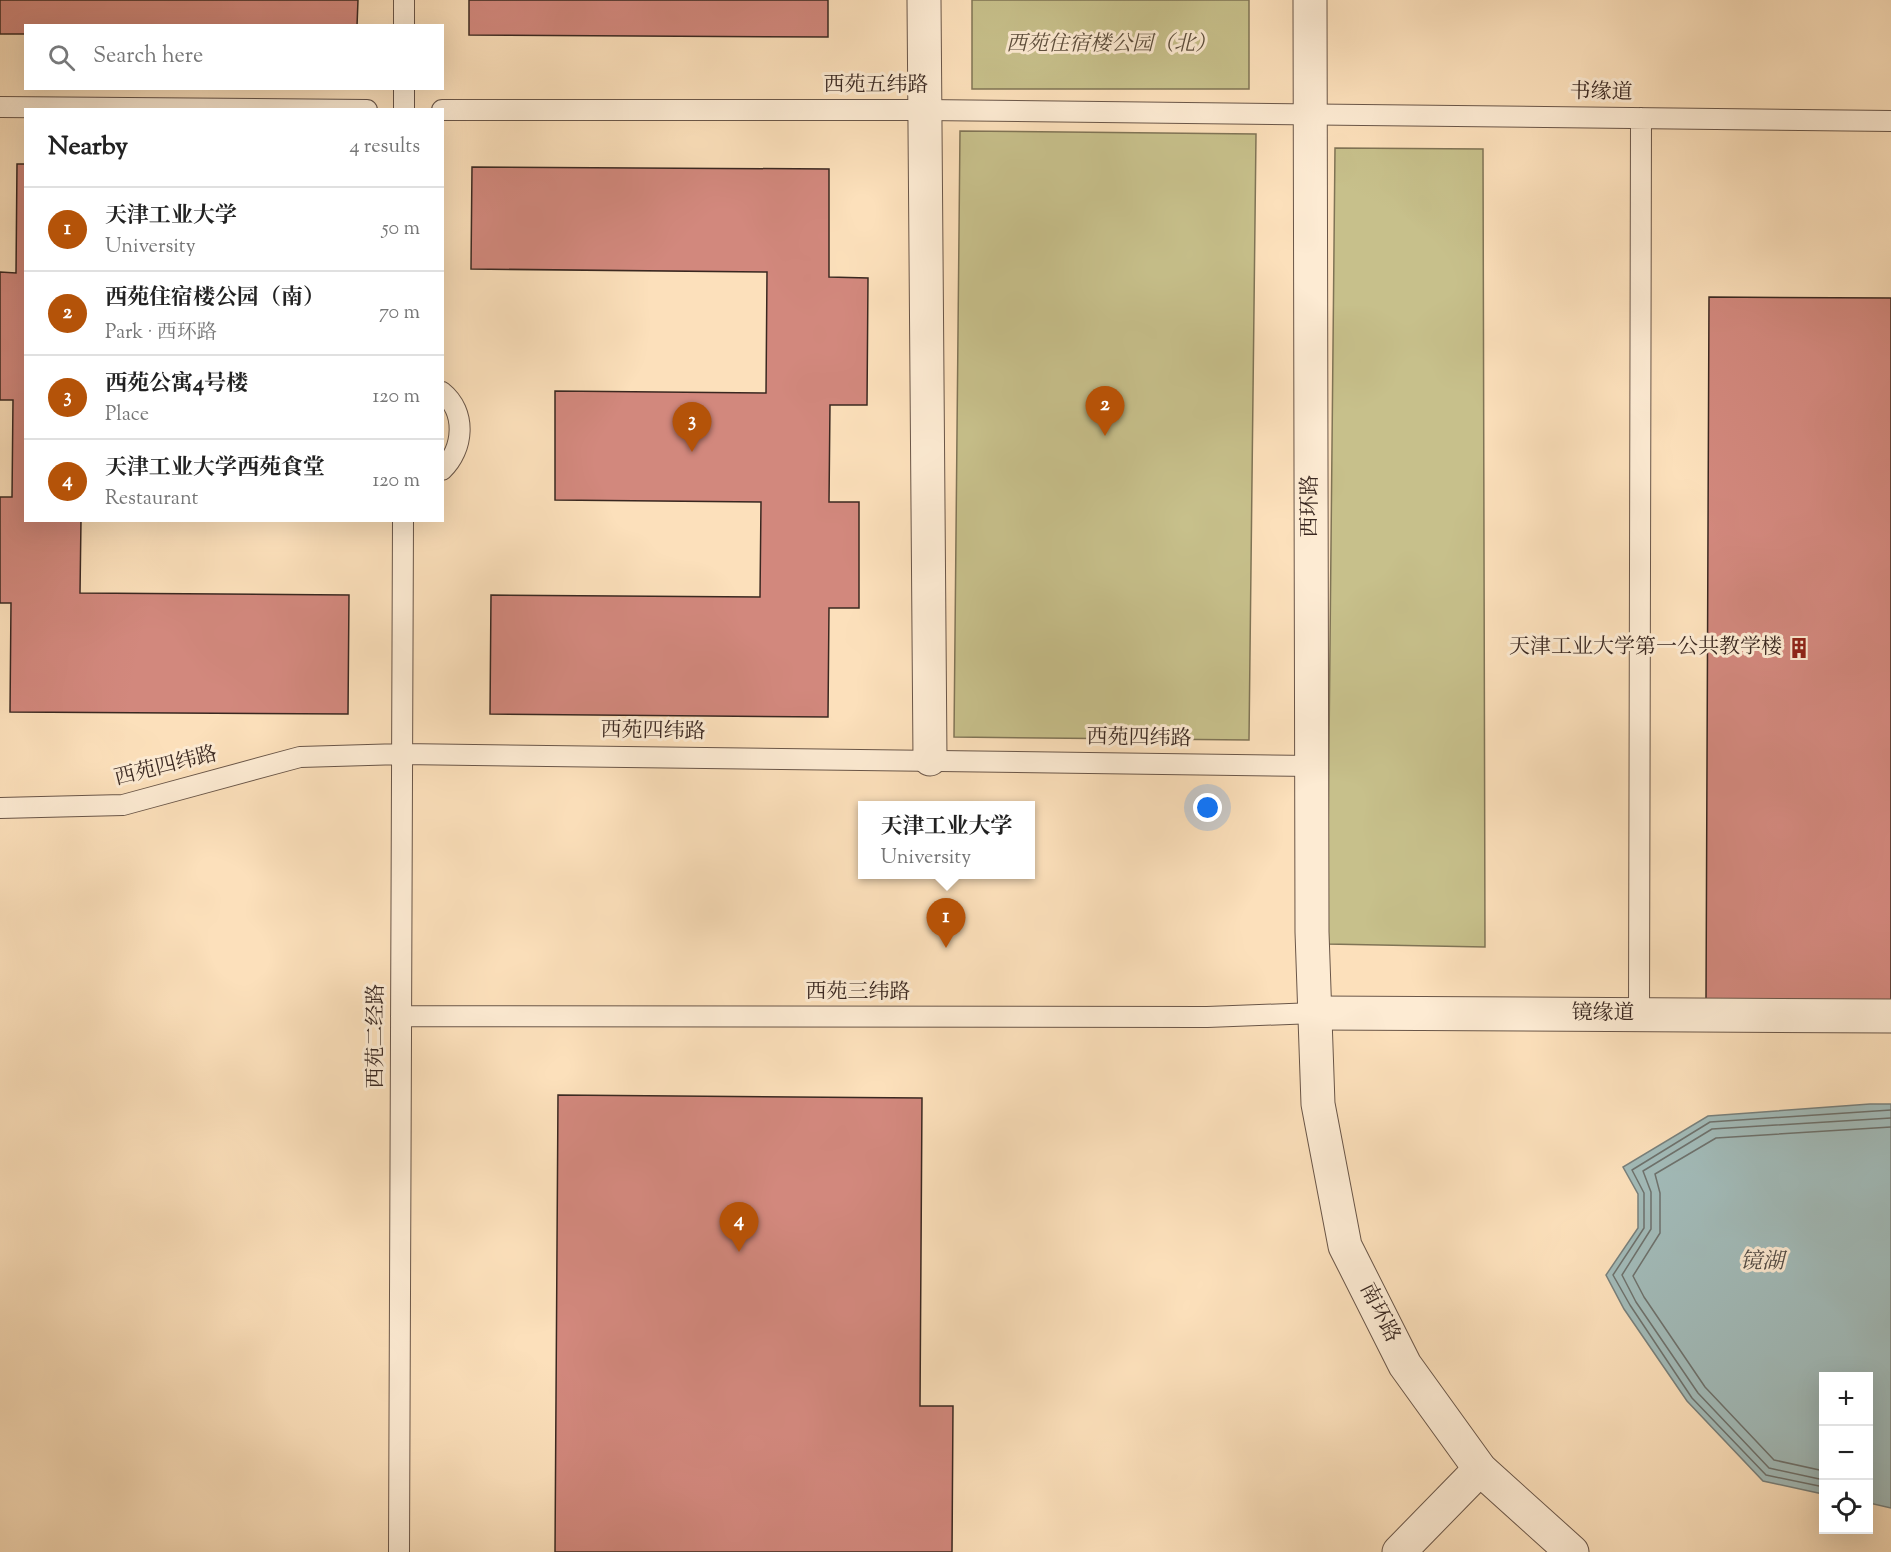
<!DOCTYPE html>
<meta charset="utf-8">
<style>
body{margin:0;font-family:"Sorts Mill Goudy","Noto Serif SC",serif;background:#f2f2f2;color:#222}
.controls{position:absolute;right:18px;bottom:18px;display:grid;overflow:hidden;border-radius:0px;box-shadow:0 6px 24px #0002}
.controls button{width:54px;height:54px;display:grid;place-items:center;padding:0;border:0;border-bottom:2px solid #e0e0e0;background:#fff;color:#222;font:30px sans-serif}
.you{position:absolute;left:1208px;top:808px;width:21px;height:21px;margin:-15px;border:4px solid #fff;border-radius:50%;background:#1a73e8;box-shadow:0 0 0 9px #1a73e833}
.badge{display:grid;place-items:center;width:39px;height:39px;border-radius:50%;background:#b45309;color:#fff;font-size:20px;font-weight:700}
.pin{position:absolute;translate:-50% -50px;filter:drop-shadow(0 2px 3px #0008)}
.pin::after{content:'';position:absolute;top:32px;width:21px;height:18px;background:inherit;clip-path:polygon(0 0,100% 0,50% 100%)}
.popup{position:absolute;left:858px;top:801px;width:177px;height:78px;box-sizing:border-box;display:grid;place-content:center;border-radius:0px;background:#fff;filter:drop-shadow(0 2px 4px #0005);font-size:20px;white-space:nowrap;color:#767676}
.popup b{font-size:22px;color:#222}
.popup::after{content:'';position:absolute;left:50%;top:100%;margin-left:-12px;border:12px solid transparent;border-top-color:#fff}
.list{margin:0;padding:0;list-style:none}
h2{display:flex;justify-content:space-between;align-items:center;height:78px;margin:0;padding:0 24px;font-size:26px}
h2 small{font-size:20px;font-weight:400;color:#767676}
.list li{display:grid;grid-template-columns:39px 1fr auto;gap:18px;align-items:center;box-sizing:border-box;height:84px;padding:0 24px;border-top:2px solid #e0e0e0}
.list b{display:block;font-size:22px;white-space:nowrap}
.list p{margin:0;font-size:20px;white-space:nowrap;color:#767676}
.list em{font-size:20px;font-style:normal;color:#767676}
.icon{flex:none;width:33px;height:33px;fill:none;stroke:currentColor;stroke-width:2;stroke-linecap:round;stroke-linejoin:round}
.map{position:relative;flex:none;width:1891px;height:1552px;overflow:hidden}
.search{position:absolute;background:#fff;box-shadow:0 6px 24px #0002;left:24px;top:24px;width:420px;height:66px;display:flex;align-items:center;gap:15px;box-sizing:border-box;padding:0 21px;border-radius:0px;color:#767676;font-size:22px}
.panel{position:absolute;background:#fff;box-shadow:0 6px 24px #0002;left:24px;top:108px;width:420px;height:414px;border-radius:0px}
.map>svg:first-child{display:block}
.green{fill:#c7c08b;stroke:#807456;stroke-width:1.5}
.water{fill:#a2bbb9;stroke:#78807c;stroke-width:1.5}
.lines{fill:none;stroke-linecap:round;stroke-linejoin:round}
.shore{stroke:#6e726d;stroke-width:1.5}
.building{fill:#d2887d;stroke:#3a2821;stroke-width:1.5}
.service-casing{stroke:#6a5648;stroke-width:22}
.minor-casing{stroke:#6a5648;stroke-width:35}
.tertiary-casing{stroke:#6a5648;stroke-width:35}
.service{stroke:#fdebd3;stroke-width:20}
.minor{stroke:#fdebd3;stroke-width:33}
.tertiary{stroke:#fdebd3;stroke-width:33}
.labels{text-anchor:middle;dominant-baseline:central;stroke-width:6;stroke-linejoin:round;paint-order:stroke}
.park-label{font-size:21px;font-style:italic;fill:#5d4e3c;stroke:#fdebd3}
.street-label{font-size:21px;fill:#3a2821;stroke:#fdebd3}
.poi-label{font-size:21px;fill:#3a2821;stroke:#fdebd3;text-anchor:end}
.water-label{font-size:22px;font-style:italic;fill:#544d47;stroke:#fdebd3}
</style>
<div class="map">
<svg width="1891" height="1552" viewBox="0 0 1891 1552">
<rect width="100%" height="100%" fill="#fce0bb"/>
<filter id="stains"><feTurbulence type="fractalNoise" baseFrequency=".00333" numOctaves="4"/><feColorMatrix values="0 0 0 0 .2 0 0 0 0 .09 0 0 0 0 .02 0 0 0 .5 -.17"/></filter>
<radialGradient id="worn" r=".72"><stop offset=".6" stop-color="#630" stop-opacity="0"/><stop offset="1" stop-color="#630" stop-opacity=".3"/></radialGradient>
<path class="green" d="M972,0H1249V89H972Z
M960,131L1256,134L1249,740L954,737Z
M1335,148L1483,149L1485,947L1327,944Z"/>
<path class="water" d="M1870,1104H1891V1508L1869,1503L1868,1376H1824L1823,1494L1763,1481L1687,1401L1624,1309L1606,1275L1638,1228V1194L1623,1167L1708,1116Z"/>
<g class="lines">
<path class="shore" d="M1824,1471L1774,1460L1705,1387L1644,1297L1633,1276L1660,1233V1193L1655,1174L1716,1138L1891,1127
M1824,1480L1769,1468L1698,1393L1636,1302L1622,1275L1651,1229V1192L1643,1171L1712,1129L1891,1118
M1824,1487L1766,1475L1692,1398L1630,1305L1613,1275L1644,1228V1193L1632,1170L1710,1122L1891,1110"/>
</g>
<path class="building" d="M0,0H358L357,26H26V34H0Z
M469,0H828V37L469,35Z
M17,164H26V520H81L80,593L349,595L348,714L10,712L11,603H0V497H12L13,400H0V272L16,273Z
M472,167L829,169V277L868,278L867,405H830L829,502H859V608H829L828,717L490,714L491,595L760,597L761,502L555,500V391L766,393L767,272L471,269Z
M1709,297L1891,298V1000L1706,999Z
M558,1095L922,1098L920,1406H953L952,1552H555Z"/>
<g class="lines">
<defs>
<path id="service" d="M404,0V26
M404,88V110
M0,107L367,110
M442,110H925L1891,121
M442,392C467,412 464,449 442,470
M0,808L123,805L300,757L402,754L1312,766
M1639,1014L1641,118
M401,1016L1207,1017L1315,1013
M399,1552L403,520"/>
<path id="minor" d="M924,0L930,759
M1315,1013L1891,1016
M1399,1552L1480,1469"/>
<path id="tertiary" d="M1310,0L1312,932L1318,1104L1345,1246L1405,1365L1480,1469L1572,1552"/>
</defs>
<use href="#service" class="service-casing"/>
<use href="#minor" class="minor-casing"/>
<use href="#tertiary" class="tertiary-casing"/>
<use href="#service" class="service"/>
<use href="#minor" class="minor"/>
<use href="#tertiary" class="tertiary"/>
</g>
<defs>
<symbol id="building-bare" viewBox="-9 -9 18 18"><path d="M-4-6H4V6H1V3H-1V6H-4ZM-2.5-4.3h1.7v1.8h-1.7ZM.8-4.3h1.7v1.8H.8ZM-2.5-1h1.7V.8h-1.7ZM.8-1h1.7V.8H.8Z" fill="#8f2418" stroke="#fdebd3" stroke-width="2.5" paint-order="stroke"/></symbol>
</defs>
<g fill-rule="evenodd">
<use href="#building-bare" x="1784" y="633" width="30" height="30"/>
</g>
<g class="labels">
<g class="park-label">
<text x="1111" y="45">西苑住宿楼公园（北）</text>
</g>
<g class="street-label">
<text x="876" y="86">西苑五纬路</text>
<text transform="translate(1601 93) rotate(1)">书缘道</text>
<text transform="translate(1311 506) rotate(-90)">西环路</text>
<text transform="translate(653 732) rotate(1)">西苑四纬路</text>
<text transform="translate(1139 739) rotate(1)">西苑四纬路</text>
<text transform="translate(166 767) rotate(-14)">西苑四纬路</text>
<text x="858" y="993">西苑三纬路</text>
<text x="1603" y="1014">镜缘道</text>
<text transform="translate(377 1036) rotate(-90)">西苑二经路</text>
<text transform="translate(1379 1313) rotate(63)">南环路</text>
</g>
<g class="poi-label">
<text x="1782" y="648">天津工业大学第一公共教学楼</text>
</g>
<g class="water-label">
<text x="1762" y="1263">镜湖</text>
</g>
</g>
<rect width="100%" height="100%" filter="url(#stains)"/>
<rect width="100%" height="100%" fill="url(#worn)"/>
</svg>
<div class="controls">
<button>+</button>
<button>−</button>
<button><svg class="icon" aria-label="locate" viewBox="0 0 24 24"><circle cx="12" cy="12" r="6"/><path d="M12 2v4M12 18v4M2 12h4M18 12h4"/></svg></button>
</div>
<div class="you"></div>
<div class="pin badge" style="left:946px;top:948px">1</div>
<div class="popup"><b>天津工业大学</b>University</div>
<div class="pin badge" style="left:1105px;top:436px">2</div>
<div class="pin badge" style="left:692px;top:452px">3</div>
<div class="pin badge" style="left:739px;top:1252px">4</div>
<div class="search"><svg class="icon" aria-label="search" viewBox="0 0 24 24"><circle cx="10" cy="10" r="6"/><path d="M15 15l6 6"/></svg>Search here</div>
<section class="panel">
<h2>Nearby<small>4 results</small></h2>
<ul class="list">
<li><span class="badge">1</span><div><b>天津工业大学</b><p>University</p></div><em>50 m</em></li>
<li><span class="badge">2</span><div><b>西苑住宿楼公园（南）</b><p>Park · 西环路</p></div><em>70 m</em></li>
<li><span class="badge">3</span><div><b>西苑公寓4号楼</b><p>Place</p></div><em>120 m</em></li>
<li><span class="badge">4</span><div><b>天津工业大学西苑食堂</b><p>Restaurant</p></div><em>120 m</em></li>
</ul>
</section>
</div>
